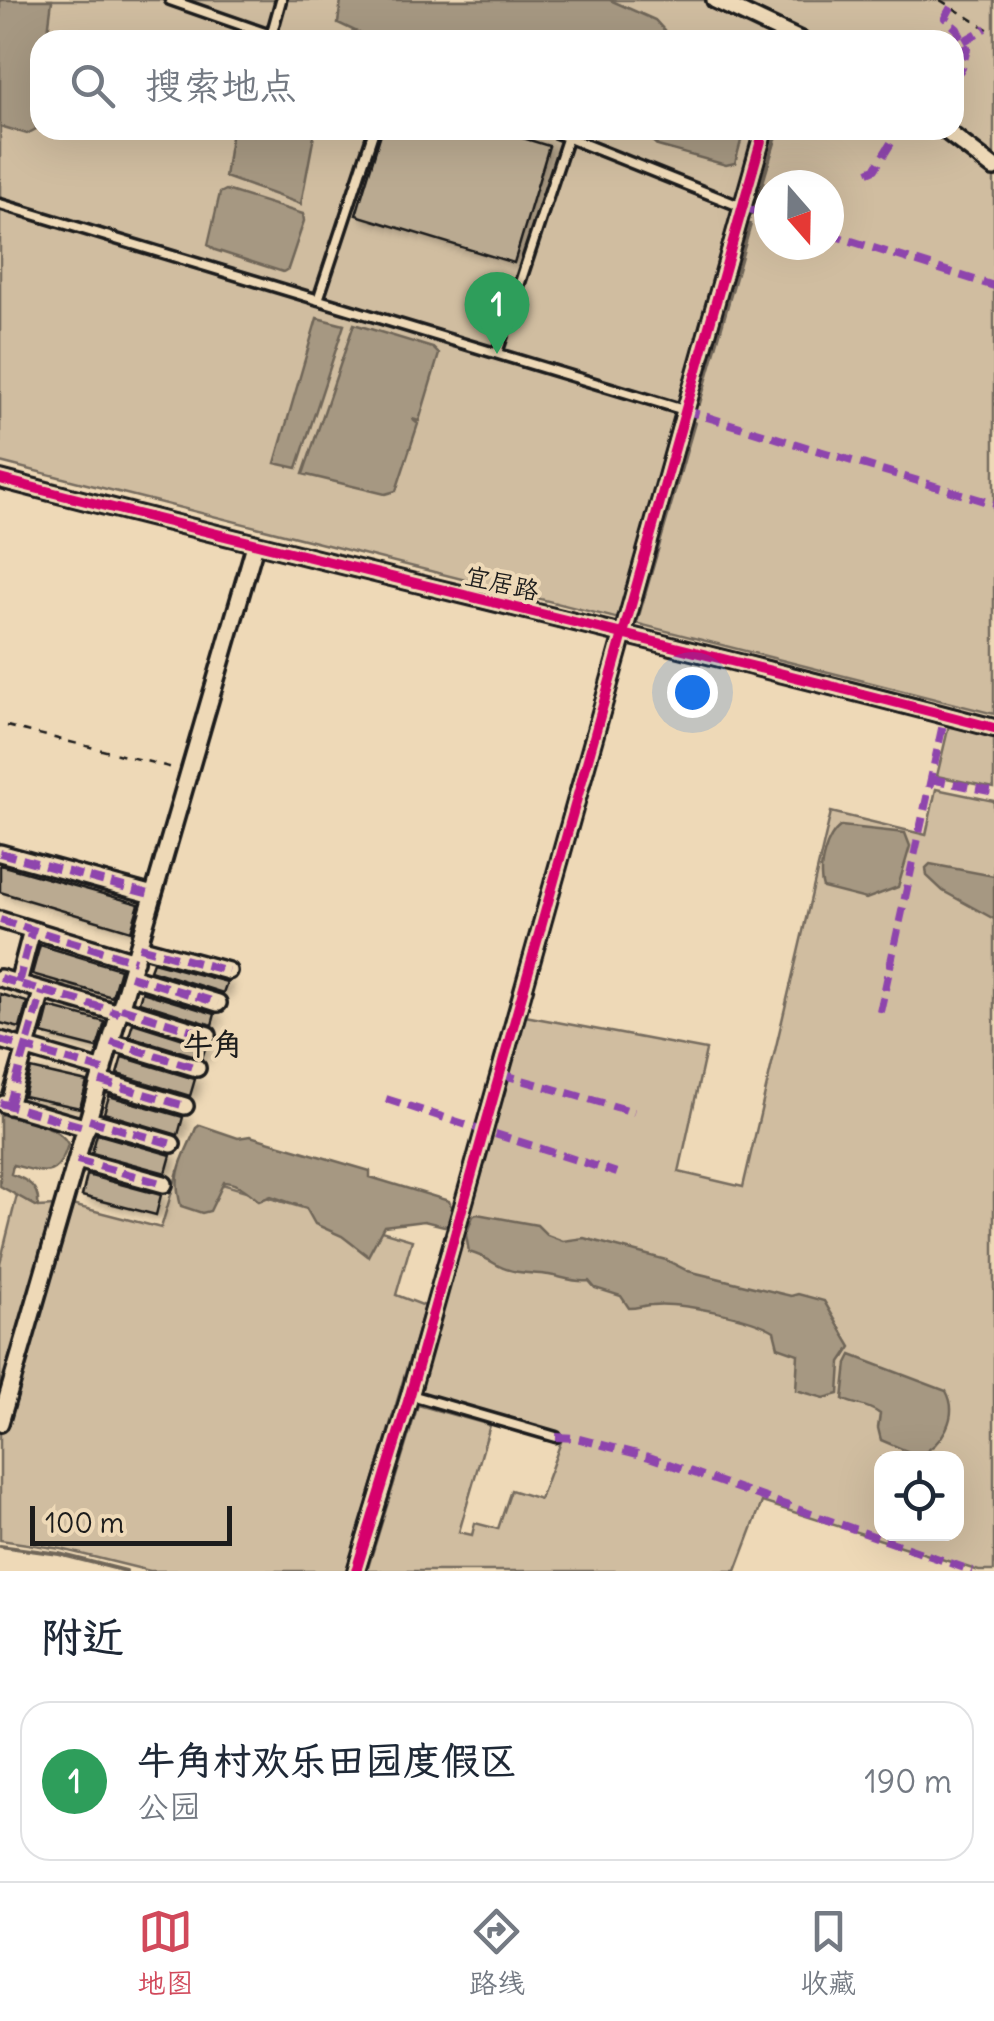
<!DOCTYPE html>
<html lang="zh">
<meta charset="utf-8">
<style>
body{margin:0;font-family:Delius,"LXGW WenKai TC",sans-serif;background:#f6f6f7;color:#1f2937}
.controls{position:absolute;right:30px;bottom:30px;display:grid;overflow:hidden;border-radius:20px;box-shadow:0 10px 40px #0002}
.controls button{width:90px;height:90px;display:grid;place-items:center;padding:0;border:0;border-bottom:2px solid #e0e1e3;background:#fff;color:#1f2937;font:50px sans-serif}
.compass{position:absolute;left:754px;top:170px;width:90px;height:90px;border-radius:50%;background:#fff;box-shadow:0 10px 40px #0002;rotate:160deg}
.scale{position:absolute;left:30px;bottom:25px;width:202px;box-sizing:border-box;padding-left:10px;border:5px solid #1c1c1c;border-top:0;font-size:28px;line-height:35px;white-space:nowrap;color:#1c1c1c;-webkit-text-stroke:8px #eed9b7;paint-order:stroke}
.you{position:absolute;left:692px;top:692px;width:35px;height:35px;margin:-25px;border:8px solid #fff;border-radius:50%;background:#1a73e8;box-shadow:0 0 0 15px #1a73e833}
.badge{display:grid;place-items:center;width:65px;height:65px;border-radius:50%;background:#d1495b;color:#fff;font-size:32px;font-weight:700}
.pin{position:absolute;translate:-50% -82px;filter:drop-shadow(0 2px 5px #0008)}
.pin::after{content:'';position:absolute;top:52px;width:35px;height:30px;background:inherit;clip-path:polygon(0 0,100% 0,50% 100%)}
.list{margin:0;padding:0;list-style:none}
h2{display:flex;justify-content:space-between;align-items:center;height:130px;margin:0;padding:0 40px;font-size:42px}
h2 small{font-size:32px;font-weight:400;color:#747a83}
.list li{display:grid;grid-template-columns:65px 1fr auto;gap:30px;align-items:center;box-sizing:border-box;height:160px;margin:0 20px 20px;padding:0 20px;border:2px solid #e0e1e3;border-radius:30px}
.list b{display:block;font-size:38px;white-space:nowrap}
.list p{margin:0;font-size:32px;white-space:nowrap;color:#747a83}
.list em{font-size:32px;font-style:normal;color:#747a83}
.icon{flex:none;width:55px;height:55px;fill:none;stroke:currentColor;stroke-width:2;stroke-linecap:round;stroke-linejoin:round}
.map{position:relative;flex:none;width:994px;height:1571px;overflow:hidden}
.search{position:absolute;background:#fff;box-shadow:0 10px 40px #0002;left:30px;right:30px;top:30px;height:110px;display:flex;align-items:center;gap:25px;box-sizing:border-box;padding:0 35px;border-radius:30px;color:#747a83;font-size:38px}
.sheet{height:310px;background:#fff}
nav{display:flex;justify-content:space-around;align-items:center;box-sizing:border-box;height:140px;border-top:2px solid #e0e1e3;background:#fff;font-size:28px;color:#747a83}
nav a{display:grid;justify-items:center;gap:5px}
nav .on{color:#d1495b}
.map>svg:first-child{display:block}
.green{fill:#d0bda0;stroke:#766c5e;stroke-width:2.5;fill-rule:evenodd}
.water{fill:#a69882;stroke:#6f6659;stroke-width:2.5}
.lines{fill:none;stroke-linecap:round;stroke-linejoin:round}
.stream{stroke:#6f6659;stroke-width:4}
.building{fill:#baaa91;stroke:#1c1c1c;stroke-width:2.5;filter:url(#shadow)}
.lane-casing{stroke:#1c1c1c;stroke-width:15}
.street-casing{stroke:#1c1c1c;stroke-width:22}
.path{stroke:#1c1c1c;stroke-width:2.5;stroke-dasharray:8 8;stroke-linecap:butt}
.lane{stroke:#eed9b7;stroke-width:8}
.street{stroke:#eed9b7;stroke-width:15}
.quiet{stroke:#8e44ad;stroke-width:8;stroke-dasharray:15 8;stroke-linecap:butt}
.cycleway-casing{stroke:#eed9b7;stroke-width:16}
.cycleway{stroke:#d6006c;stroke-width:10}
.labels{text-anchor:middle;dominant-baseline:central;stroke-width:8;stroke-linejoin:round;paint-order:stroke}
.street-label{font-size:25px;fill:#1c1c1c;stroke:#eed9b7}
.quarter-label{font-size:30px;font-weight:bold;fill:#1c1c1c;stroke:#eed9b7}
</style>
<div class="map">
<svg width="994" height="1571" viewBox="0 0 994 1571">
<defs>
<filter id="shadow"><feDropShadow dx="6" dy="3.5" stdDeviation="5" flood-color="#0004"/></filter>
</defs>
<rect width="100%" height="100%" fill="#eed9b7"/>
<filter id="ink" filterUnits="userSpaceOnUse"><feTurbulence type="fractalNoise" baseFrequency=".01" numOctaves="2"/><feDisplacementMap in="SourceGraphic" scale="20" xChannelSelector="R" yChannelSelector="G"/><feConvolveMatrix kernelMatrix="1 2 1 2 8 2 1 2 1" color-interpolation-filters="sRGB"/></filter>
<g filter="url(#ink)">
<path class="green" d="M0,0H994V714L0,462ZM40,40H954V130H40ZM769,185H829V245H769Z
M950,721L994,733V788L937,776Z
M936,789L994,801V1571H979L762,1502L736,1571H367L418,1405L490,1425L459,1532L472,1535L475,1523L498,1529L511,1490L540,1499L562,1439L418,1392L525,1016L706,1050L679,1172L743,1187L831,812L926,835ZM882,1458H956V1534H882Z
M178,1171L412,1240L396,1295L425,1306L347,1571H150L61,1549L0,1540V1263L17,1195L38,1207L72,1205L161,1228Z"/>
<path class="water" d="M0,0H52L47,40H40L36,129L27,134L0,126Z
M341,0H610L655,20L665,31L662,40H374L338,23Z
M232,130H315L301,204L225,177Z
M744,130L735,163L726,165L658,146L649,138L647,131Z
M226,190L303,214L304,221L288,269L283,272L215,250L208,245L220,193Z
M317,318L344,325L297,468L275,463Z
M354,324L433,348L439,354L419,421L412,419L418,424L396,491L385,494L303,474Z
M841,826L905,833L910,846L898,887L866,899L823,888C817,870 826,836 841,826Z
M930,864L994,876V919L943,891L927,876L926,868Z
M0,1114C21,1120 58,1123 68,1144C57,1182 43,1172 13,1165L11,1174C28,1180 40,1187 38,1207L0,1186Z
M200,1125L238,1138L250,1136L370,1171V1177L449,1201C453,1209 455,1223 444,1226L424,1221L384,1226L368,1256L342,1236L315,1224L306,1208L271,1196L259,1201C248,1192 239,1183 224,1182L210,1211L202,1213L181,1206C171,1171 184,1158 196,1128Z
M477,1214L537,1225L547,1235L563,1241L584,1238L666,1260L688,1271L791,1296L798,1294L824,1301L851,1347L841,1362L839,1394L824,1398L796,1390L798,1354L778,1347L774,1331C752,1317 679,1302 652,1305C644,1305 638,1308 629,1308L621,1296L595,1288L589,1281C574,1283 562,1277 549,1275C533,1273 514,1274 499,1266C489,1260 481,1255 469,1252L466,1235L473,1216Z
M851,1355L946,1391C960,1416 942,1445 918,1456L881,1440L878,1428L880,1414C866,1403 854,1406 843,1399L847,1363Z"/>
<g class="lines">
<path class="stream" d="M756,203L778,130
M699,404L750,225
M637,620L694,423
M0,1546L59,1554L126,1571"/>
</g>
<path class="building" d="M382,130H497L549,146L514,263L356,215Z
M0,865L139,904L131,931L0,892Z
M40,945L120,969L112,997L32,974Z
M153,962L227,982L223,993L150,970Z
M142,992L215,1014L212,1025L139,1002Z
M0,994L27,1002L20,1028L0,1023Z
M49,1007L105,1022L97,1048L42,1034Z
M133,1023L206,1046L202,1058L129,1036Z
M122,1057L195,1079L190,1096L117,1074Z
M31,1069L87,1082L80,1108L24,1096Z
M109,1096L183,1117L178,1135L104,1113Z
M97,1134L171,1155L166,1173L92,1153Z
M87,1175L161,1195L156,1215L82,1196Z"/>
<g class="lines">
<defs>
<path id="lane" d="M170,0L285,40
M271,36L281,0
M549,130L742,207
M0,204L684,410
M318,300L374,130
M497,353L568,136
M411,1395L556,1437"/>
<path id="street" d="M715,0L800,40
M945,130L994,168
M0,479C331,565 664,641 994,728
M0,853L153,895
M0,920L135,961
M139,947L228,971
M130,976L218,1003
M0,978L119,1013
M18,983L32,930
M121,1008L208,1035
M0,1040L103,1070
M111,1042L197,1068
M100,1081L185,1106
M4,1104L87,1128
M9,1106L42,992
M89,1120L172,1144
M77,1160L164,1184
M0,1423L255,545
M356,1571L410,1395L764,130"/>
</defs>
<use href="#lane" class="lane-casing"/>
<use href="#street" class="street-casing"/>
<path class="path" d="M940,0L994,33
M7,726L173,768"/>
<use href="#lane" class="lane"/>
<use href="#street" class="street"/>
<path class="quiet" d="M951,7L945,18L957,29L967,49L962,68L954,77
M964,41L986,28
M868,172L875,169L899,130
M742,207L769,215
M829,234L994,286
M684,410L994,504
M931,779L994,792
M0,853L153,895
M0,920L135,961
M139,947L228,971
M130,976L218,1003
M0,978L119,1013
M18,983L32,930
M121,1008L208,1035
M880,1012L945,715
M0,1040L103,1070
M111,1042L197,1068
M501,1074L634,1112
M100,1081L185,1106
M386,1099L617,1173
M0,1103L87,1128
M9,1106L42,992
M89,1120L172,1144
M77,1160L164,1184
M556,1437L576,1438L649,1457L973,1571"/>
<defs>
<path id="cycleway" d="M0,479C331,565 664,641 994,728
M356,1571L410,1395L764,130"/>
</defs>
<use href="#cycleway" class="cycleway-casing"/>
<use href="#cycleway" class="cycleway"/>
</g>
</g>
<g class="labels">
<g class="street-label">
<text transform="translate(502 583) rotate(13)">宜居路</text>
</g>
<g class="quarter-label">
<text x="213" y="1044">牛角</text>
</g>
</g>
</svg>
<div class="controls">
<button><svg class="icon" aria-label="locate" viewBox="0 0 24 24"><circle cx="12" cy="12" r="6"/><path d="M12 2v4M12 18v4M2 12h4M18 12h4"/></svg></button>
</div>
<svg class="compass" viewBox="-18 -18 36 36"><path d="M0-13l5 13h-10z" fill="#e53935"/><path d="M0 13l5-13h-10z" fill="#747a83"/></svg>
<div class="scale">100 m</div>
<div class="you"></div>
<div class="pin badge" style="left:497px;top:354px;background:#2e9e5b">1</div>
<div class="search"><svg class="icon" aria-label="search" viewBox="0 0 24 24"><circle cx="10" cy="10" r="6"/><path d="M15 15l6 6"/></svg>搜索地点</div>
</div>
<section class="sheet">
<h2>附近<small></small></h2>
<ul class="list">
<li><span class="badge" style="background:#2e9e5b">1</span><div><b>牛角村欢乐田园度假区</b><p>公园</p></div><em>190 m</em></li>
</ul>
</section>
<nav>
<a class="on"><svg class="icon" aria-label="map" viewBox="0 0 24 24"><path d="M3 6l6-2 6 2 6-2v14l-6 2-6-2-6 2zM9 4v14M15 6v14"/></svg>地图</a>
<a><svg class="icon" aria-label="directions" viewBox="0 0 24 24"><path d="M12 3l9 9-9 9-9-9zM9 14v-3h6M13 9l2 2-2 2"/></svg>路线</a>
<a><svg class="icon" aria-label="saved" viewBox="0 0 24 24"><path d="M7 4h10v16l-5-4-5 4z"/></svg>收藏</a>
</nav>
